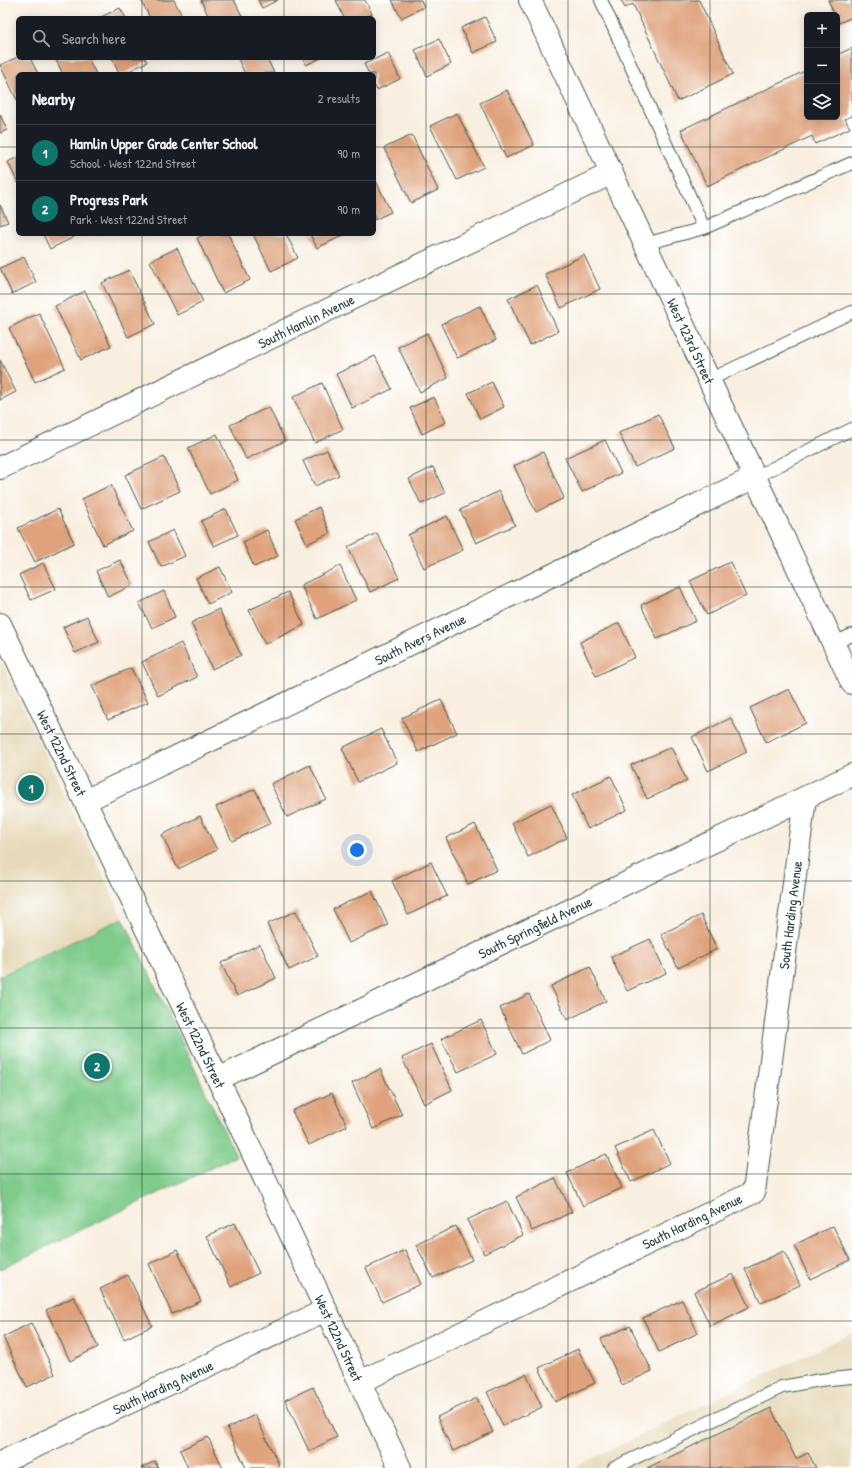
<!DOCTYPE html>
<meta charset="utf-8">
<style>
body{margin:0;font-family:"Patrick Hand",sans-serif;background:#20242c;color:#f1f3f6}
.controls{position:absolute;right:12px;top:12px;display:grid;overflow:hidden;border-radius:6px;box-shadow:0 2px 10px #0003}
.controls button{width:36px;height:36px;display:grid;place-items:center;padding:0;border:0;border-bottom:1px solid #363941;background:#171b24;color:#f1f3f6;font:20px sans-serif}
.you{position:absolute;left:357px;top:850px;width:14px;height:14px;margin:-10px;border:3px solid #fff;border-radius:50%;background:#1a73e8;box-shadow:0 0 0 6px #1a73e833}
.badge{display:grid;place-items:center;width:26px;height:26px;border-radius:50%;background:#0f766e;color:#fff;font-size:13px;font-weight:700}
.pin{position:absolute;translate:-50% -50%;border:2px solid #fff;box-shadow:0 1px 4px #0006}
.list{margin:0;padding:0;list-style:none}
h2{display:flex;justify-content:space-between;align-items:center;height:52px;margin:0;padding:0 16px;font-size:17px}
h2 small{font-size:13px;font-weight:400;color:#9ea1a6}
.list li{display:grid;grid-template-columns:26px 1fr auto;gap:12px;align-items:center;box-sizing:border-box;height:56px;padding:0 16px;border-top:1px solid #363941}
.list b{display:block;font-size:15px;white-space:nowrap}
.list p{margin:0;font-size:13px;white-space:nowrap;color:#9ea1a6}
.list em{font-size:13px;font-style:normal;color:#9ea1a6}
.icon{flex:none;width:22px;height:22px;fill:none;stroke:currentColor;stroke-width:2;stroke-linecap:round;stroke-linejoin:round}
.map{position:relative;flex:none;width:852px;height:1468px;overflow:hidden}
.search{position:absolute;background:#171b24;box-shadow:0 2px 10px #0003;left:16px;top:16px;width:360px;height:44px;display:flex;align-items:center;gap:10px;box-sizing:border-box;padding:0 14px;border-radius:6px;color:#9ea1a6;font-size:15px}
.panel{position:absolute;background:#171b24;box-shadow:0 2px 10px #0003;left:16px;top:72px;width:360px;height:164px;border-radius:6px}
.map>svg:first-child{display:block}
.built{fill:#e7daba}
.green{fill:#7ecb8a;stroke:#4e845f}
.building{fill:#dfa27b}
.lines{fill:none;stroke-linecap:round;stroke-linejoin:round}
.lane-casing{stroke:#40584e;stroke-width:14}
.street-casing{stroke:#40584e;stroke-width:24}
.secondary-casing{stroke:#40584e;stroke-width:24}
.lane{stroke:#fff;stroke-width:12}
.street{stroke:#fff;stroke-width:22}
.secondary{stroke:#fff;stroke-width:22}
.grid{fill:none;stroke:#1f3d34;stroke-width:1;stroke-opacity:0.55}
.labels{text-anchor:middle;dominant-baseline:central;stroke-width:3.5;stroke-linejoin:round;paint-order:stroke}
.street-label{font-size:14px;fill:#1f3d34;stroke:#fff}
</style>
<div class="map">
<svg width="852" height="1468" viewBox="0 0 852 1468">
<rect width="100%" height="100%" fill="#fff"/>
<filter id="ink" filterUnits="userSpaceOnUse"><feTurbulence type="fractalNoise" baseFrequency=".025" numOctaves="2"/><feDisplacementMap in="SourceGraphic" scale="8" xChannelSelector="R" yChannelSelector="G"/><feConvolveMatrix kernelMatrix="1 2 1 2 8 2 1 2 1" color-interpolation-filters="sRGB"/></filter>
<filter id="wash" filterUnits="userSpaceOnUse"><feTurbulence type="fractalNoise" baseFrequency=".012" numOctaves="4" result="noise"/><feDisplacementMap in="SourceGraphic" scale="16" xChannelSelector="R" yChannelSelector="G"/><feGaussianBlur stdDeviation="0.9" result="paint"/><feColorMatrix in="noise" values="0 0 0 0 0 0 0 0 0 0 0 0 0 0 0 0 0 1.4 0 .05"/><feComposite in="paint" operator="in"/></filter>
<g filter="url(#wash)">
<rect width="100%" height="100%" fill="#f9efe1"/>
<path class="built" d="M0,658L123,918L0,976Z
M852,1333V1468H572Z"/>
<path class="green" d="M123,918L236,1156L0,1269V976Z"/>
<g id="blocks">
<path class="building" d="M141,0H174L183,18H150Z
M201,0H234L243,18H209Z
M258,0H278L262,8Z
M336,0H365L372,14L364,18H344Z
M392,0H421L424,7L401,18Z
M621,0H699L733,74L678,101L633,4L625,8Z
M828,0H852V17L839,23L837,15H835Z
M120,8L126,18H99Z
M485,17L497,42L473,53L461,28Z
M439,39L451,64L427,76L415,50Z
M852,48V116L845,119L850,128L815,144L812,136L707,186L681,130L807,70V117H837V55Z
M388,53L400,79L377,90L374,85V74H369L364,64Z
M18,57V58H30L38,74H18V102L0,65Z
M55,58H88L96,74H63Z
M112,58H145L147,62L123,74H119Z
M240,58H267L274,73L245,74L238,59Z
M303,58H321L306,65Z
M507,90L534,145L506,158L480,103Z
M457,113L484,167L457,180L430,126Z
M0,114L7,130L0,133Z
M412,135L438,190L411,203L384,148Z
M18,157V183L8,162Z
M374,177L391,212L374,220Z
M0,205L8,222L0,225Z
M43,234H72L74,237L50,249Z
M206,234H228L250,280L223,293L197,238Z
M253,234H286L298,258L271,271Z
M310,234H346L317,248Z
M177,248L203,302L177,315L150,261Z
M584,255L600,289L561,308L545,274Z
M24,257L36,282L12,294L0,268Z
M129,270L155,324L128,337L102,283Z
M537,285L558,331L530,345L508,299Z
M85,291L111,346L81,360L55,306Z
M480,306L496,340L457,358L441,324Z
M39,313L65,368L35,382L9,328Z
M427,333L448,378L420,392L398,347Z
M375,356L392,389L352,408L336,374Z
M0,360L16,392L0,400Z
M492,382L504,407L480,419L468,393Z
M322,383L343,429L315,443L293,397Z
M434,397L446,422L422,434L410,408Z
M269,407L285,441L246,459L230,425Z
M658,414L675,448L635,467L619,433Z
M217,434L238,480L210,494L188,448Z
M605,440L621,473L582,492L565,458Z
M327,450L339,475L315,486L303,461Z
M543,452L564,498L536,512L514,466Z
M164,457L180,491L141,509L125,475Z
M433,467L445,493L421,504L409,479Z
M111,485L133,531L103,545L82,499Z
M499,491L515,525L476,543L460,510Z
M319,507L330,533L307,544L295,519Z
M58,509L74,543L35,562L18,528Z
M226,509L238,535L214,546L201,521Z
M447,516L463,550L424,568L408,535Z
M173,530L185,556L161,567L149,542Z
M267,530L278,556L254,567L243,542Z
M377,533L399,578L370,592L348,547Z
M120,560L133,585L108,597L96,571Z
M730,562L746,596L707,615L690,581Z
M43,563L56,589L31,600L19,575Z
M340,566L356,600L317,619L301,585Z
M220,567L232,592L208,604L196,578Z
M680,587L696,621L657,639L641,605Z
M164,591L175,617L152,628L139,603Z
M288,592L304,625L265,644L249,610Z
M219,609L241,655L212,669L191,623Z
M87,616L99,642L75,653L63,627Z
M619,623L635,657L596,676L580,642Z
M181,643L197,677L158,696L142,662Z
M131,668L148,702L108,720L92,686Z
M789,689L806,723L766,742L750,708Z
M441,700L457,733L418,752L402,718Z
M731,718L747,752L708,771L692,737Z
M381,729L397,763L358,782L342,748Z
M671,747L687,781L647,799L631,765Z
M310,765L326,799L287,817L271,784Z
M611,776L627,810L588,829L572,795Z
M255,789L271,823L232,841L216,807Z
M551,804L567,838L528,857L512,823Z
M200,816L217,850L178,869L162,835Z
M475,824L497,870L468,884L446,838Z
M431,862L447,896L408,915L392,881Z
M372,891L388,925L349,943L333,909Z
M296,911L318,956L289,970L267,924Z
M701,915L717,949L678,968L661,934Z
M650,939L666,973L627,991L611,957Z
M260,944L276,978L237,996L221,963Z
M590,967L606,1001L567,1020L551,986Z
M529,994L550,1040L522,1054L500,1008Z
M481,1020L497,1054L458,1072L441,1039Z
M431,1044L452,1090L424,1104L402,1058Z
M380,1069L402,1115L373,1129L352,1083Z
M332,1093L347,1126L309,1145L292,1111Z
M654,1130L670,1163L631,1182L615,1148Z
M606,1154L622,1188L583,1206L567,1173Z
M555,1178L572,1212L532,1231L516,1197Z
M507,1201L523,1235L484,1254L467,1220Z
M235,1223L259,1273L231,1287L207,1236Z
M456,1226L472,1260L433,1278L416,1245Z
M833,1226L850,1260L810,1279L794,1245Z
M177,1250L201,1301L172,1314L149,1264Z
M405,1250L421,1284L382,1302L366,1268Z
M784,1251L800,1285L761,1303L745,1269Z
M733,1274L749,1307L710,1326L694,1292Z
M128,1275L152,1326L124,1339L100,1289Z
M74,1297L98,1347L70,1361L46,1310Z
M682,1300L698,1333L659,1352L643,1318Z
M31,1323L55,1374L27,1387L3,1337Z
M630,1326L652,1371L622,1385L601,1339Z
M578,1349L595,1383L555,1402L539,1368Z
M526,1374L542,1407L503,1426L487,1392Z
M313,1387L337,1437L309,1451L285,1400Z
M477,1398L493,1432L453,1451L437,1417Z
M771,1408L796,1459L808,1453L816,1468H647Z
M255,1415L279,1465L274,1468H246L227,1428Z
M208,1437L223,1468H188L180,1450Z
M155,1461L158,1468H141Z"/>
</g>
</g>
<g filter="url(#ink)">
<use href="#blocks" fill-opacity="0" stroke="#40584e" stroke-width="1"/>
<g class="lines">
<defs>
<path id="lane" d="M601,0L704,228
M645,244L704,228L852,163
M709,380L852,312
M755,477L852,429
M834,643L852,635
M614,1468L782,1387L820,1380L852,1377"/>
<path id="street" d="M0,468L612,173
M0,624L218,1079L400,1468
M85,801L755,477
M218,1079L852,775
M360,1382L754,1192L805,798
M0,1463L326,1310"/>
<path id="secondary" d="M530,0L852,683"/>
</defs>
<use href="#lane" class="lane-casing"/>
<use href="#street" class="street-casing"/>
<use href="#secondary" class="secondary-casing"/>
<use href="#lane" class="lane"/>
<use href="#street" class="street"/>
<use href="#secondary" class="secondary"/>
</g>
</g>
<path class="grid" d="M142,0V18M284,0V18M426,0V1468M568,0V1468M710,0V1468M142,58V74M284,58V74M0,147H18M374,147H852M142,234V1468M284,234V1468M0,294H852M0,440H852M0,587H852M0,734H852M0,881H852M0,1028H852M0,1174H852M0,1321H852"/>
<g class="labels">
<g class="street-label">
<text transform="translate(306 321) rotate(-26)">South Hamlin Avenue</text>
<text transform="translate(691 341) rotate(65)">West 123rd Street</text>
<text transform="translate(420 639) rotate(-26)">South Avers Avenue</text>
<text transform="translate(62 753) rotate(64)">West 122nd Street</text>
<text transform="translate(790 915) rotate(-83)">South Harding Avenue</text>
<text transform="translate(535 927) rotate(-26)">South Springfield Avenue</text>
<text transform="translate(201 1045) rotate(64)">West 122nd Street</text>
<text transform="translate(692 1221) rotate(-26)">South Harding Avenue</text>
<text transform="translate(339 1338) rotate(65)">West 122nd Street</text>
<text transform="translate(163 1387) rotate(-25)">South Harding Avenue</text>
</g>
</g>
</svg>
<div class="controls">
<button>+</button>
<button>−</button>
<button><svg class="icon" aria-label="layers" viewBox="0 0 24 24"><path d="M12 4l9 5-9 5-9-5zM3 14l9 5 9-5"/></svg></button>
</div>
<div class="you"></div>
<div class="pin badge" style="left:31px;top:788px">1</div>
<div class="pin badge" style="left:97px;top:1066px">2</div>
<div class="search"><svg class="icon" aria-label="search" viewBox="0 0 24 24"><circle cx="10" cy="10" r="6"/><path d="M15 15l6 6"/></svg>Search here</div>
<section class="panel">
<h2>Nearby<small>2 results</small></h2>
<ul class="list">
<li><span class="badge">1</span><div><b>Hamlin Upper Grade Center School</b><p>School · West 122nd Street</p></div><em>90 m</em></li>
<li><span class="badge">2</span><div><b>Progress Park</b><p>Park · West 122nd Street</p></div><em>90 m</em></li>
</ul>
</section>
</div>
